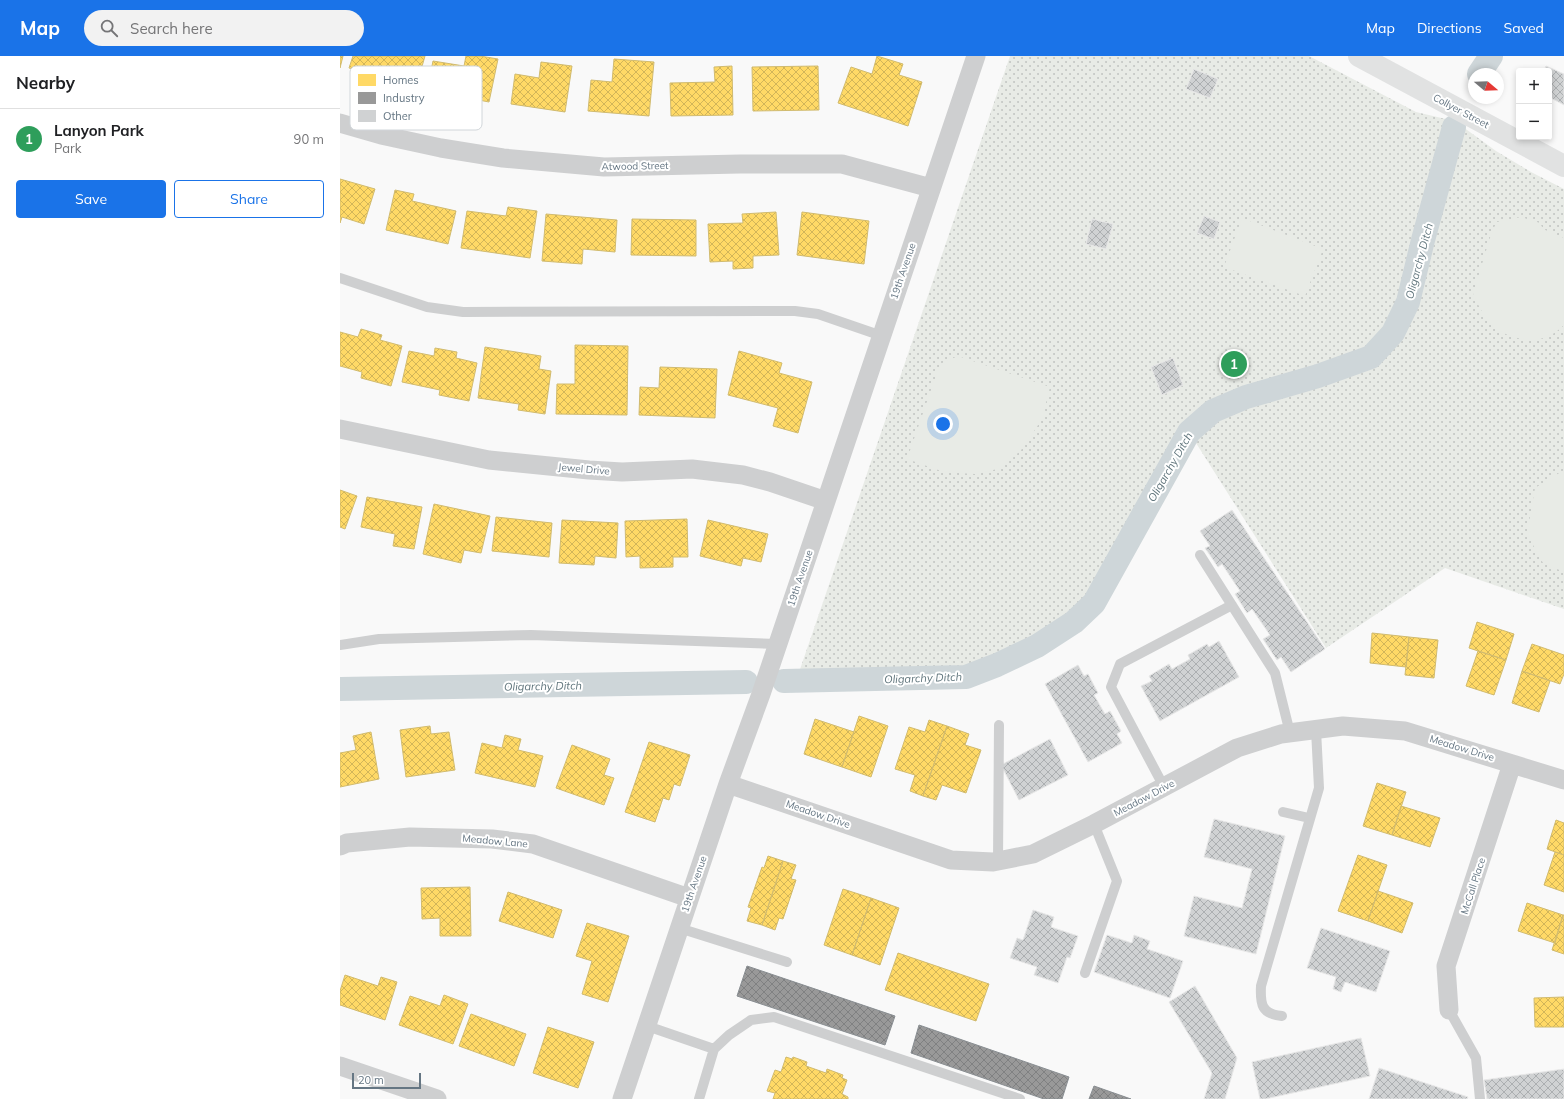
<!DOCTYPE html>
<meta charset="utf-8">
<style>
body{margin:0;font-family:Mulish,sans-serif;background:#f2f2f2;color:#202124}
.controls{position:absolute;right:12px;top:12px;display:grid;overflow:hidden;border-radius:4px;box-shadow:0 2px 6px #0003}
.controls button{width:36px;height:36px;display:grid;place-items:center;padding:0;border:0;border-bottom:1px solid #e0e0e0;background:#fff;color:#202124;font:20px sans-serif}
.compass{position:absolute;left:1128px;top:12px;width:36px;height:36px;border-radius:50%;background:#fff;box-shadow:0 2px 6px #0003;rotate:109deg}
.scale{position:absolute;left:12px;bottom:10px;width:69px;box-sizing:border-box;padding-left:4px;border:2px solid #657683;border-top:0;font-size:11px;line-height:14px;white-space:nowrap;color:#657683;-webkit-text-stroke:3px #fff;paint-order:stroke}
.you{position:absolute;left:603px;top:368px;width:14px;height:14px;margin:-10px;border:3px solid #fff;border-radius:50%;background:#1a73e8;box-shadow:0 0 0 6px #1a73e833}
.badge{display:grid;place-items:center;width:26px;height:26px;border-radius:50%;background:#1a73e8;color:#fff;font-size:13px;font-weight:700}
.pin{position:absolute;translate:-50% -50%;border:2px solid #fff;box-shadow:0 1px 4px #0006}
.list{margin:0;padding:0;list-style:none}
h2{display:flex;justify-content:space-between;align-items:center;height:52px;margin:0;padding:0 16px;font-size:17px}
h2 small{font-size:13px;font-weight:400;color:#757577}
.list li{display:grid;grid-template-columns:26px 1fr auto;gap:12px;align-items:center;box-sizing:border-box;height:60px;padding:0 16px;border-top:1px solid #e0e0e0}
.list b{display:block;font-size:15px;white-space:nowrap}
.list p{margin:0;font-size:13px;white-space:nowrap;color:#757577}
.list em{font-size:13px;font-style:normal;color:#757577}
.actions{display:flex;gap:8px;padding:12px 16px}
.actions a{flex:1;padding:9px 0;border:1px solid #1a73e8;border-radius:4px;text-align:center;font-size:14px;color:#1a73e8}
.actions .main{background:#1a73e8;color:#fff}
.icon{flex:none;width:22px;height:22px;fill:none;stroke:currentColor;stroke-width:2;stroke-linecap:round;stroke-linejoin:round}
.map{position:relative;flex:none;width:1224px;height:1043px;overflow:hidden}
header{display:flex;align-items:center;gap:24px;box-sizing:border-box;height:56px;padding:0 20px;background:#1a73e8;color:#fff}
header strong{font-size:19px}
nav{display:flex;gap:22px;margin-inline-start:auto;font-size:14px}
.search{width:280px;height:36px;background:#f2f2f2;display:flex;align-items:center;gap:10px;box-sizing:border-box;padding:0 14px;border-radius:22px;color:#757577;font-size:15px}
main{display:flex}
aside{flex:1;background:#fff}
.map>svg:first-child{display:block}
.park{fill:url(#park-dots)}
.pitch{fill:#e8ebe6}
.homes{fill:url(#homes-cross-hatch);stroke:#d1bb6f}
.industry{fill:url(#industry-cross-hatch);stroke:#898e92}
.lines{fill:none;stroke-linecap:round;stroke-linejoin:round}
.canal{stroke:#ced6d9;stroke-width:24}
.building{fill:url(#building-cross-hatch);stroke:#e8e8e8}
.lane{stroke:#cecfd0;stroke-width:10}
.street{stroke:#cecfd0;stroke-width:19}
.secondary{stroke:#e1e2e2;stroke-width:22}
.labels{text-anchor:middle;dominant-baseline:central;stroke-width:4;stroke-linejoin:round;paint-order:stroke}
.street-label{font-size:10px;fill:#657683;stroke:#fff}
.water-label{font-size:11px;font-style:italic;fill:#60757c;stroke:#fff}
.key{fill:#fff;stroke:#d1d6da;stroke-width:1}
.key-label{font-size:11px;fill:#657683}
</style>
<header>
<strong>Map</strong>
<div class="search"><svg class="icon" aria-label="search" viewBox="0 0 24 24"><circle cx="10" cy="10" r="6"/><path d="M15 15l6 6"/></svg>Search here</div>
<nav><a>Map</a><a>Directions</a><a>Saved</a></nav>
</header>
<main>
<aside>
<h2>Nearby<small></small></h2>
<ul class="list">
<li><span class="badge" style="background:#2e9e5b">1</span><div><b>Lanyon Park</b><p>Park</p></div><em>90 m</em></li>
</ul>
<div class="actions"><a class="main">Save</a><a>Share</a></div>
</aside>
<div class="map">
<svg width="1224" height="1043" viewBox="0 0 1224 1043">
<defs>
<pattern id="park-dots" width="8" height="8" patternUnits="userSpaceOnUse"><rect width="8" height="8" fill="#e8ebe6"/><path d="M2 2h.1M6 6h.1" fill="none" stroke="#c0c3c0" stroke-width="1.8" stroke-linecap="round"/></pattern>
<pattern id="homes-cross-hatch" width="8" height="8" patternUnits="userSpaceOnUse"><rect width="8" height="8" fill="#ffd966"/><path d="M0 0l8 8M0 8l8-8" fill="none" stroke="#d2b559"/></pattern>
<pattern id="industry-cross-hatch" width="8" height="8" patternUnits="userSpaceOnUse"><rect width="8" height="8" fill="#999"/><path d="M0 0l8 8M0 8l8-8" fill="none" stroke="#808182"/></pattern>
<pattern id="building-cross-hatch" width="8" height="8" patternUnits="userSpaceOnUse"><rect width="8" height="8" fill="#d0d2d3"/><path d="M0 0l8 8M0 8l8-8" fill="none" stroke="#acafb1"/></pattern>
</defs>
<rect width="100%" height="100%" fill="#f9f9f9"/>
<path class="park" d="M670,0H969L1076,56L1110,64L1123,71L1156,95L1191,116L1224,133V553L1105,512L986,592L849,376L754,547L734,566L697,590L657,609L626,621L456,625Z"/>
<path class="pitch" d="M1181,161L1200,167L1203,173L1224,182V269C1219,274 1212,279 1206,281C1191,287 1168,282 1156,272C1145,263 1139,251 1133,238L1152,175L1157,166Z
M902,162L983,193L965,240L884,211Z
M618,300L710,331L702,363L683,392L662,412L635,418L604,416L567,403L600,308Z
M1224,414V516L1203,507L1187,478L1195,432Z"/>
<path class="homes" d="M0,0H3L0,12Z
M13,0H85L75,35L48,27L50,23L9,12Z
M126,0H140L158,3L149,46L87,34L93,5L124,10Z
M537,0L563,8L559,19L582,26L568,70L498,47L511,11L532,18Z
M274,3L314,6L309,60L248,55L251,24L272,26Z
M201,6L232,10L225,56L171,48L175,18L199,22Z
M392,10L393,59L331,60L330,27L375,26L374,11Z
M478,10L479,54L413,55L412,11Z
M0,123L35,133L24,168L2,161L0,167Z
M55,134L74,138L72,145L116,155L108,188L46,174Z
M168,151L197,155L190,202L121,192L127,155L166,160Z
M436,156L439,199L413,200V212L393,213V205L370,206L368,168L403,167L402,158Z
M462,156L529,165L524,208L457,199Z
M206,158L277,164L275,196L243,193L242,208L202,205Z
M292,163L356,164V200L291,199Z
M21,273L42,279L40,284L62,290L51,330L21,322L22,316L0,310V276L18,281Z
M235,289L288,290L287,359L216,358L217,328H235Z
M145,291L201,300L199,313L211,315L205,358L178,354L179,348L138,342Z
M95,292L117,296L116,302L137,307L129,345L99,339L100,334L62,326L69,295L94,300Z
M399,295L442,307L439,317L472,326L458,377L433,370L438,352L388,339Z
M320,311L377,313L375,362L299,359L300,331L319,332Z
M0,434L17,440L5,473L0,471Z
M27,441L82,451L74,493L53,490L55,478L21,471Z
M94,448L150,460L141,497L124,494L121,507L83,498Z
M156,461L212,467L209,501L152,495Z
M347,463L348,501H333V511L300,512V500L286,501L285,465Z
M222,464L278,467L276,502L255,500L254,509L219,507Z
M368,464L428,478L421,506L403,502L401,510L360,500Z
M1137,566L1174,578L1166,604L1129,592Z
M1032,577L1069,581L1066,611L1030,607Z
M1069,581L1098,584L1094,622L1065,619Z
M1192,588L1224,599V618L1220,628L1182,615Z
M1138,595L1166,604L1154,639L1126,630Z
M1182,615L1210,625L1199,656L1172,647Z
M519,660L548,670L531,721L502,711Z
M475,663L514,676L502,711L464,698Z
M589,664L607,670L583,740L570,735L575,719L555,713L569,671L585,676Z
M90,670L91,678L109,676L115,714L66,721L60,674Z
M607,670L629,678L625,689L641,694L626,737L602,729L596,744L583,740Z
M31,676L39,723L0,731V697L16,694L13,680Z
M165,679L181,683L178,694L203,700L195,731L135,717L142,687L162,692Z
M309,686L350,699L340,730L334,728L329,744L323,742L315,766L285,756Z
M232,689L270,703L264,719L274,722L264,749L216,732Z
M1037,727L1066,736L1052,779L1023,770Z
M1061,750L1100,762L1090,791L1052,779Z
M1216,764L1224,767V799L1207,793Z
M1215,796L1224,799V836L1204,829Z
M1018,799L1047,809L1028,865L998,855Z
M428,800L443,805L422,869L407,865L411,852L408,851L422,811L424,812Z
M443,805L456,809L451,823L456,824L443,863L439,862L435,874L422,869Z
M130,831L131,880H100V862L82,863L81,832Z
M503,833L531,842L512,899L484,889Z
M1038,835L1073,847L1062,877L1028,865Z
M168,836L222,854L213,882L159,865Z
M531,842L559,852L540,909L512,899Z
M1187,847L1223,859L1215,887L1178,875Z
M1223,859H1224V898L1212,894Z
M247,867L289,880L268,946L242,938L252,905L236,900Z
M558,897L649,928L636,965L545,934Z
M5,919L38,930L41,921L57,926L45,964L0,949V935Z
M104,939L128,948L113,988L59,969L70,940L100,950Z
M1224,941V971H1195L1194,942Z
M131,958L186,978L174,1010L119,990Z
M208,971L254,986L238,1032L193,1017Z
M446,1001L452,1003L453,1001L467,1006L466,1010L486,1017L487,1013L503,1019L502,1022L507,1024L502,1038L508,1041V1043H433L435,1037L427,1035L435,1014L441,1016Z"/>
<path class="industry" d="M407,910L555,960L545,989L397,940Z
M579,969L729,1021L722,1043H704L571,997Z
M754,1030L791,1043H749Z"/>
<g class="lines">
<path class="canal" d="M1139,18L1151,0
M444,625L626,621L657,609L697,590L734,566L754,547L849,376L873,355L906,341L978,320L1031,301L1053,277L1068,246L1083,184L1114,71
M0,633L406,626"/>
</g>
<path class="building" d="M1206,10L1224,18V49L1209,41V15H1204Z
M854,13L878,23L870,42L846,33Z
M864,160L880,166L874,183L857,177Z
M752,163L773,168L766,193L746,188Z
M833,302L843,329L822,339L811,311Z
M892,454L985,593L951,616L941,601L937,604L923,583L930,579L912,553L907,557L895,538L900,535L882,508L878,511L865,492L870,490L860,475Z
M879,585L899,621L820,665L801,630L812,625L809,620L829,608L832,613L850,603L848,599L867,588L869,591Z
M738,609L744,620L748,618L758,637L754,639L765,658L770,655L781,675L777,678L782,687L748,706L705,628Z
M710,683L728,719L679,744L661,709Z
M874,763L945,780L916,898L844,880L854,840L902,852L912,813L864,801Z
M693,854L714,861L711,871L738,880L730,902L727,901L718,927L694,919L697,911L670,902L677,882L683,884Z
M981,872L1050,895L1036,936L1005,926L1001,936L993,933L996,921L967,912Z
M767,879L792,887L794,879L810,885L807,893L843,905L830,942L754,916Z
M855,930L897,1002L885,1043H864L872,1017L829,946Z
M1021,982L1030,1020L925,1043H920L912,1006Z
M1039,1012L1128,1041L1127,1043H1029Z
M1224,1013V1043H1147L1144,1024Z"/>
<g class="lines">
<path class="lane" d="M0,222L87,251L123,256L455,255L478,258L542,280
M860,499L935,617L950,677
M0,589L39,583L191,579L438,588
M824,731L771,631L780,608L892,549
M943,756L969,762
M658,805L659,669
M339,872L447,906
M745,917L777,825L754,768
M1109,954L1136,1002L1140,1043
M942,960C922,958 920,949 921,930L979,732L976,674
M307,970L374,993L359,1043
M374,993L389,979L411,964L434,961L680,1043"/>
<path class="street" d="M0,67L41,79L101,92L163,102L264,111L400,108H502L591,132
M0,373L149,404L249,414L282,416L352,413L403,419L430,426L486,445
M388,728L611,804L653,806L693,798L754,768L897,692L941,678L1003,670L1065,675L1224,724
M0,790L7,787L70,781L152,783L193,788L349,842
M1109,954L1106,910L1172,708
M0,1010L97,1043
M282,1043L388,728L421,638L636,0"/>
<path class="secondary" d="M1019,0L1224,110"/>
</g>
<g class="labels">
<g class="street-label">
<text transform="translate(1121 55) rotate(28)">Collyer Street</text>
<text transform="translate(295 110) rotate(-1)">Atwood Street</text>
<text transform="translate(563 215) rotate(-71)">19th Avenue</text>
<text transform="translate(244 413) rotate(5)">Jewel Drive</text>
<text transform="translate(460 522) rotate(-71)">19th Avenue</text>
<text transform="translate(1122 692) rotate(17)">Meadow Drive</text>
<text transform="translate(804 742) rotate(-28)">Meadow Drive</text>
<text transform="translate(478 758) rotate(19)">Meadow Drive</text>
<text transform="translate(155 785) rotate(5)">Meadow Lane</text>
<text transform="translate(354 828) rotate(-71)">19th Avenue</text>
<text transform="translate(1133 830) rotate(-72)">McCall Place</text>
</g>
<g class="water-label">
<text transform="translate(1079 205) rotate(-75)">Oligarchy Ditch</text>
<text transform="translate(830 411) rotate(-60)">Oligarchy Ditch</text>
<text transform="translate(583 622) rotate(-2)">Oligarchy Ditch</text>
<text transform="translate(203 630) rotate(-1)">Oligarchy Ditch</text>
</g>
</g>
<rect x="10" y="10" width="132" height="64" rx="6" class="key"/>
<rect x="18" y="18" width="18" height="12" fill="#ffd966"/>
<rect x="18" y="36" width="18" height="12" fill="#999"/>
<rect x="18" y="54" width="18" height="12" fill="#d0d2d3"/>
<g class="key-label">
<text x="43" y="28">Homes</text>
<text x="43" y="46">Industry</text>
<text x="43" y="64">Other</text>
</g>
</svg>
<div class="controls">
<button>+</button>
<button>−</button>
</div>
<svg class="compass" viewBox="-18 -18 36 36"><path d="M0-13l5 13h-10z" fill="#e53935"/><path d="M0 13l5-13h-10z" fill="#757577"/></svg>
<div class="scale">20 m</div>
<div class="you"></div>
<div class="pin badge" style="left:894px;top:308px;background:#2e9e5b">1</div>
</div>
</main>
